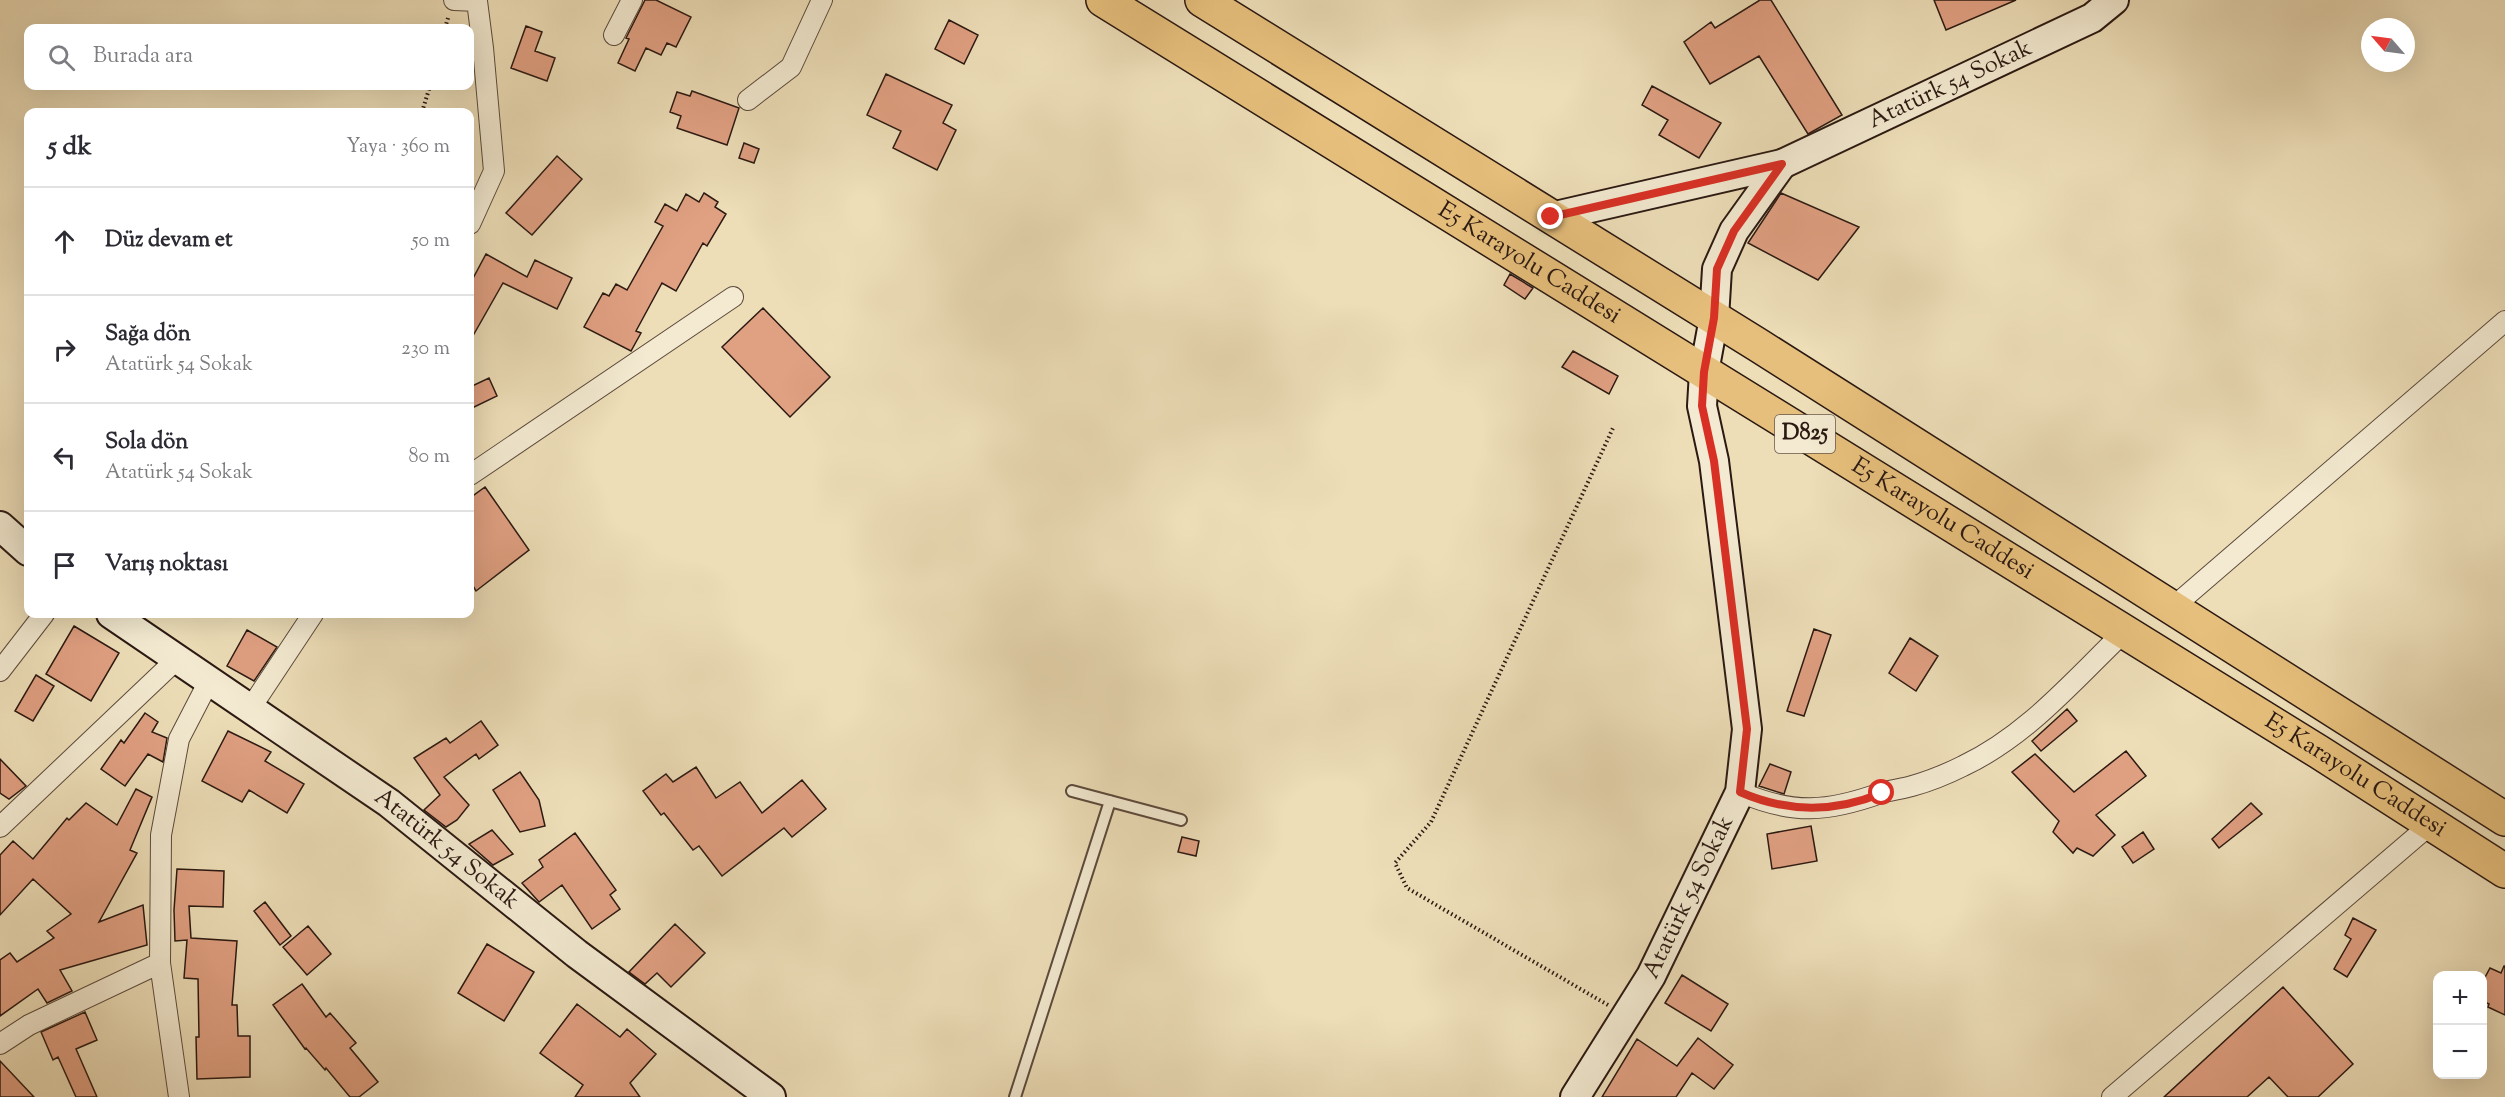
<!DOCTYPE html>
<html lang="tr">
<meta charset="utf-8">
<style>
body{margin:0;font-family:"Sorts Mill Goudy",serif;background:#f7f7f7;color:#2b2b33}
.controls{position:absolute;right:18px;bottom:18px;display:grid;overflow:hidden;border-radius:12px;box-shadow:0 6px 24px #0002}
.controls button{width:54px;height:54px;display:grid;place-items:center;padding:0;border:0;border-bottom:2px solid #e1e1e2;background:#fff;color:#2b2b33;font:30px sans-serif}
.compass{position:absolute;left:2361px;top:18px;width:54px;height:54px;border-radius:50%;background:#fff;box-shadow:0 6px 24px #0002;rotate:298deg}
.stop{position:absolute;width:18px;height:18px;margin:-14px;border:4px solid #d93025;border-radius:50%;background:#fff}
.stop.end{background:#d93025;border-color:#fff;box-shadow:0 2px 6px #0008}
.list{margin:0;padding:0;list-style:none}
h2{display:flex;justify-content:space-between;align-items:center;height:78px;margin:0;padding:0 24px;font-size:26px}
h2 small{font-size:20px;font-weight:400;color:#7c7c81}
.list li{display:grid;grid-template-columns:39px 1fr auto;gap:18px;align-items:center;box-sizing:border-box;height:108px;padding:0 24px;border-top:2px solid #e1e1e2}
.list b{display:block;font-size:22px;white-space:nowrap}
.list p{margin:0;font-size:20px;white-space:nowrap;color:#7c7c81}
.list em{font-size:20px;font-style:normal;color:#7c7c81}
.icon{flex:none;width:33px;height:33px;fill:none;stroke:currentColor;stroke-width:2;stroke-linecap:round;stroke-linejoin:round}
.map{position:relative;flex:none;width:2505px;height:1097px;overflow:hidden}
.search{position:absolute;background:#fff;box-shadow:0 6px 24px #0002;left:24px;top:24px;width:450px;height:66px;display:flex;align-items:center;gap:15px;box-sizing:border-box;padding:0 21px;border-radius:12px;color:#7c7c81;font-size:22px}
.panel{position:absolute;background:#fff;box-shadow:0 6px 24px #0002;left:24px;top:108px;width:450px;height:510px;border-radius:12px}
.map>svg:first-child{display:block}
.building{fill:#e0a082;stroke:#2b1912;stroke-width:1.5}
.lines{fill:none;stroke-linecap:round;stroke-linejoin:round}
.lane-casing{stroke:#5c4a3c;stroke-width:14}
.street-casing{stroke:#5c4a3c;stroke-width:22}
.secondary-casing{stroke:#2b1912;stroke-width:32}
.highway-casing{stroke:#2b1912;stroke-width:36}
.path{stroke:#2b1912;stroke-width:4;stroke-dasharray:1.5 3;stroke-linecap:butt}
.lane{stroke:#f3ead1;stroke-width:10}
.street{stroke:#f3ead1;stroke-width:20}
.secondary{stroke:#f3ead1;stroke-width:28}
.highway{stroke:#e6bf7c;stroke-width:33}
.route{stroke:#d93025;stroke-width:8}
.labels{text-anchor:middle;dominant-baseline:central;stroke-width:5;stroke-linejoin:round;paint-order:stroke}
.shield{fill:#f3ead1;stroke:#67584b;stroke-width:1.5}
.shield-label{font-size:22px;font-weight:bold;fill:#2b1912}
.street-label{font-size:24px;fill:#2b1912;stroke:#f3ead1}
</style>
<div class="map">
<svg width="2505" height="1097" viewBox="0 0 2505 1097">
<rect width="100%" height="100%" fill="#eddeb8"/>
<filter id="stains"><feTurbulence type="fractalNoise" baseFrequency=".00333" numOctaves="4"/><feColorMatrix values="0 0 0 0 .2 0 0 0 0 .09 0 0 0 0 .02 0 0 0 .5 -.17"/></filter>
<radialGradient id="worn" r=".72"><stop offset=".6" stop-color="#630" stop-opacity="0"/><stop offset="1" stop-color="#630" stop-opacity=".3"/></radialGradient>
<path class="building" d="M645,0H656L691,17L676,47L667,43L661,55L646,48L635,71L618,63L629,39L626,38Z
M1760,0H1771L1842,115L1808,134L1759,56L1710,84L1684,42L1711,22L1715,28Z
M1934,0H2016L1946,30Z
M949,20L978,35L964,64L935,49Z
M526,26L542,32L535,51L555,58L547,81L511,68Z
M886,74L952,105L943,123L956,130L937,170L893,148L901,131L867,115Z
M1652,86L1721,123L1699,158L1659,135L1668,120L1642,105Z
M692,91L739,108L727,145L677,128L681,116L670,112L677,92L690,96Z
M744,143L759,149L754,163L739,158Z
M557,156L582,179L532,235L506,213Z
M704,193L718,202L715,207L726,214L707,246L703,243L676,291L662,283L636,331L641,333L631,351L584,327L603,293L609,296L616,284L627,290L663,226L655,222L665,204L677,211L686,194L699,202Z
M1781,193L1859,227L1818,280L1748,243Z
M486,254L527,277L535,260L572,278L557,309L503,283L470,341V284Z
M1510,274L1533,288L1525,299L1504,285Z
M763,308L830,377L790,417L722,347Z
M1573,351L1618,376L1609,394L1562,367Z
M489,378L497,396L470,409V387Z
M485,487L529,550L476,591L470,581V498Z
M74,626L119,653L91,701L46,674Z
M1814,629L1831,635L1804,716L1787,711Z
M247,630L277,647L254,681L227,666Z
M1910,638L1938,656L1916,691L1889,673Z
M36,675L54,686L33,721L15,711Z
M2067,709L2077,721L2041,751L2032,741Z
M145,713L158,722L152,732L167,738L163,762L148,754L125,786L101,769L121,740L124,743Z
M481,721L498,745L479,759L476,754L444,777L469,805L457,820L446,827L424,810L440,795L414,758L446,738L450,743Z
M228,731L271,752L265,761L304,784L287,813L249,790L242,802L202,781Z
M2126,751L2146,776L2096,815L2115,835L2093,856L2077,848L2073,853L2053,832L2059,821L2012,772L2035,754L2074,792Z
M0,759L26,786L9,799L0,793Z
M1770,764L1791,772L1784,794L1759,786Z
M696,767L716,798L740,782L762,813L802,780L826,809L792,837L784,828L722,876L699,846L693,850L664,813L661,815L643,791L666,774L673,782Z
M520,772L539,800L545,826L520,832L493,790Z
M136,789L152,797L130,850L137,853L99,922L143,905L147,945L60,970L72,991L47,1003L38,989L0,1016V960L10,953L17,962L54,938L47,931L71,914L33,879L0,915V855L13,841L33,859L67,818L69,820L86,803L117,825Z
M2251,803L2262,814L2219,848L2212,839Z
M1811,826L1817,861L1772,869L1767,834Z
M492,830L513,854L493,865L469,844Z
M2143,832L2154,849L2133,863L2122,847Z
M575,833L616,890L610,895L620,909L592,929L562,885L539,902L522,883L543,867L539,860Z
M1182,837L1199,841L1196,856L1178,852Z
M177,869L224,871L223,907L189,906L191,938L237,941L232,1005H237L238,1036H250V1077L197,1079L196,1037H199L198,979L184,978L187,940L175,941L174,910Z
M265,902L291,936L280,945L254,911Z
M2353,918L2376,930L2347,977L2334,969L2351,939L2345,935Z
M675,924L705,953L671,987L657,973L645,984L629,972Z
M308,926L331,954L307,975L283,947Z
M487,944L534,972L504,1021L458,993Z
M2504,966H2505V1015L2488,1007L2489,1004L2482,1001V983L2490,968L2501,973Z
M1682,975L1728,1004L1711,1031L1665,1003Z
M302,984L326,1017L330,1013L356,1043L350,1048L378,1082L359,1097H350L326,1068L325,1070L306,1048L305,1049L273,1005Z
M2283,987L2353,1064L2318,1097H2288L2269,1077L2247,1097H2164Z
M577,1004L620,1037L627,1029L656,1054L630,1083L640,1097H575L583,1085L540,1053Z
M85,1012L97,1040L76,1049L97,1097H76L58,1057L53,1060L41,1032Z
M1698,1038L1733,1065L1714,1089L1692,1073L1676,1097H1602L1637,1039L1677,1066Z
M0,1061L34,1097H0Z"/>
<g class="lines">
<defs>
<path id="lane" d="M1072,791L1181,820
M1015,1097L1110,801"/>
<path id="street" d="M454,0L477,1L483,48L494,171L470,224
M614,35L632,0
M748,100L791,67L822,0
M470,475L733,297
M2172,608L2505,321
M0,671L44,614
M250,709L313,614
M1740,792C1793,815 1828,812 1881,793C1891,790 1902,789 1912,786C1930,781 1947,774 1963,766C2027,736 2074,680 2124,632
M0,827L177,659
M0,1044L29,1025L160,963
M179,1097L160,963L161,835L179,739L209,681
M2112,1097L2431,824"/>
<g id="secondary">
<path id="s1" d="M1551,217L1782,164L2092,18L2114,0"/>
<path d="M0,526L28,551"/>
<path id="s2" d="M111,614L389,803L577,954L771,1097"/>
<path id="s3" d="M1575,1097L1651,976L1740,792L1747,729L1714,461L1702,406L1704,372L1714,318L1717,269L1734,231L1782,164"/>
</g>
<g id="highway">
<path id="s4" d="M1103,0L2319,752L2505,871"/>
<path d="M1202,0L1758,345L2505,819"/>
</g>
</defs>
<use href="#lane" class="lane-casing"/>
<use href="#street" class="street-casing"/>
<use href="#secondary" class="secondary-casing"/>
<use href="#highway" class="highway-casing"/>
<path class="path" d="M445,28L448,18
M422,112L430,86
M1608,1005L1407,888L1395,863L1431,822L1613,428"/>
<use href="#lane" class="lane"/>
<use href="#street" class="street"/>
<use href="#secondary" class="secondary"/>
<use href="#highway" class="highway"/>
</g>
<g class="lines">
<path class="route" d="M1551,217L1782,164L1734,231L1717,269L1714,318L1704,372L1702,406L1714,461L1747,729L1740,792C1788,813 1834,813 1882,793"/>
</g>
<g class="labels">
<rect class="shield" x="1775" y="415" width="60" height="38" rx="4.5"/>
<g class="shield-label">
<text x="1805" y="434">D825</text>
</g>
<g class="street-label">
<text stroke="none"><textPath href="#s1" startOffset="423">Atatürk 54 Sokak</textPath></text>
<text stroke="none"><textPath href="#s4" startOffset="501">E5 Karayolu Caddesi</textPath></text>
<text stroke="none"><textPath href="#s4" startOffset="987">E5 Karayolu Caddesi</textPath></text>
<text stroke="none"><textPath href="#s4" startOffset="1473">E5 Karayolu Caddesi</textPath></text>
<text stroke="none"><textPath href="#s2" startOffset="410">Atatürk 54 Sokak</textPath></text>
<text stroke="none"><textPath href="#s3" startOffset="230">Atatürk 54 Sokak</textPath></text>
</g>
</g>
<rect width="100%" height="100%" filter="url(#stains)"/>
<rect width="100%" height="100%" fill="url(#worn)"/>
</svg>
<div class="controls">
<button>+</button>
<button>−</button>
</div>
<svg class="compass" viewBox="-18 -18 36 36"><path d="M0-13l5 13h-10z" fill="#e53935"/><path d="M0 13l5-13h-10z" fill="#7c7c81"/></svg>
<div class="stop" style="left:1882px;top:793px"></div>
<div class="stop end" style="left:1551px;top:217px"></div>
<div class="search"><svg class="icon" aria-label="search" viewBox="0 0 24 24"><circle cx="10" cy="10" r="6"/><path d="M15 15l6 6"/></svg>Burada ara</div>
<section class="panel">
<h2>5 dk<small>Yaya · 360 m</small></h2>
<ul class="list">
<li><svg class="icon" aria-label="ahead" viewBox="0 0 24 24"><path d="M12 20V5M6 11l6-6 6 6"/></svg><div><b>Düz devam et</b></div><em>50 m</em></li>
<li><svg class="icon" aria-label="right" viewBox="0 0 24 24"><path d="M7 20v-9h11M14 6l5 5-5 5"/></svg><div><b>Sağa dön</b><p>Atatürk 54 Sokak</p></div><em>230 m</em></li>
<li><svg class="icon" aria-label="left" viewBox="0 0 24 24"><path d="M17 20v-9H6M10 6l-5 5 5 5"/></svg><div><b>Sola dön</b><p>Atatürk 54 Sokak</p></div><em>80 m</em></li>
<li><svg class="icon" aria-label="arrive" viewBox="0 0 24 24"><path d="M6 21V4h12l-3 4 3 4H6"/></svg><div><b>Varış noktası</b></div></li>
</ul>
</section>
</div>
